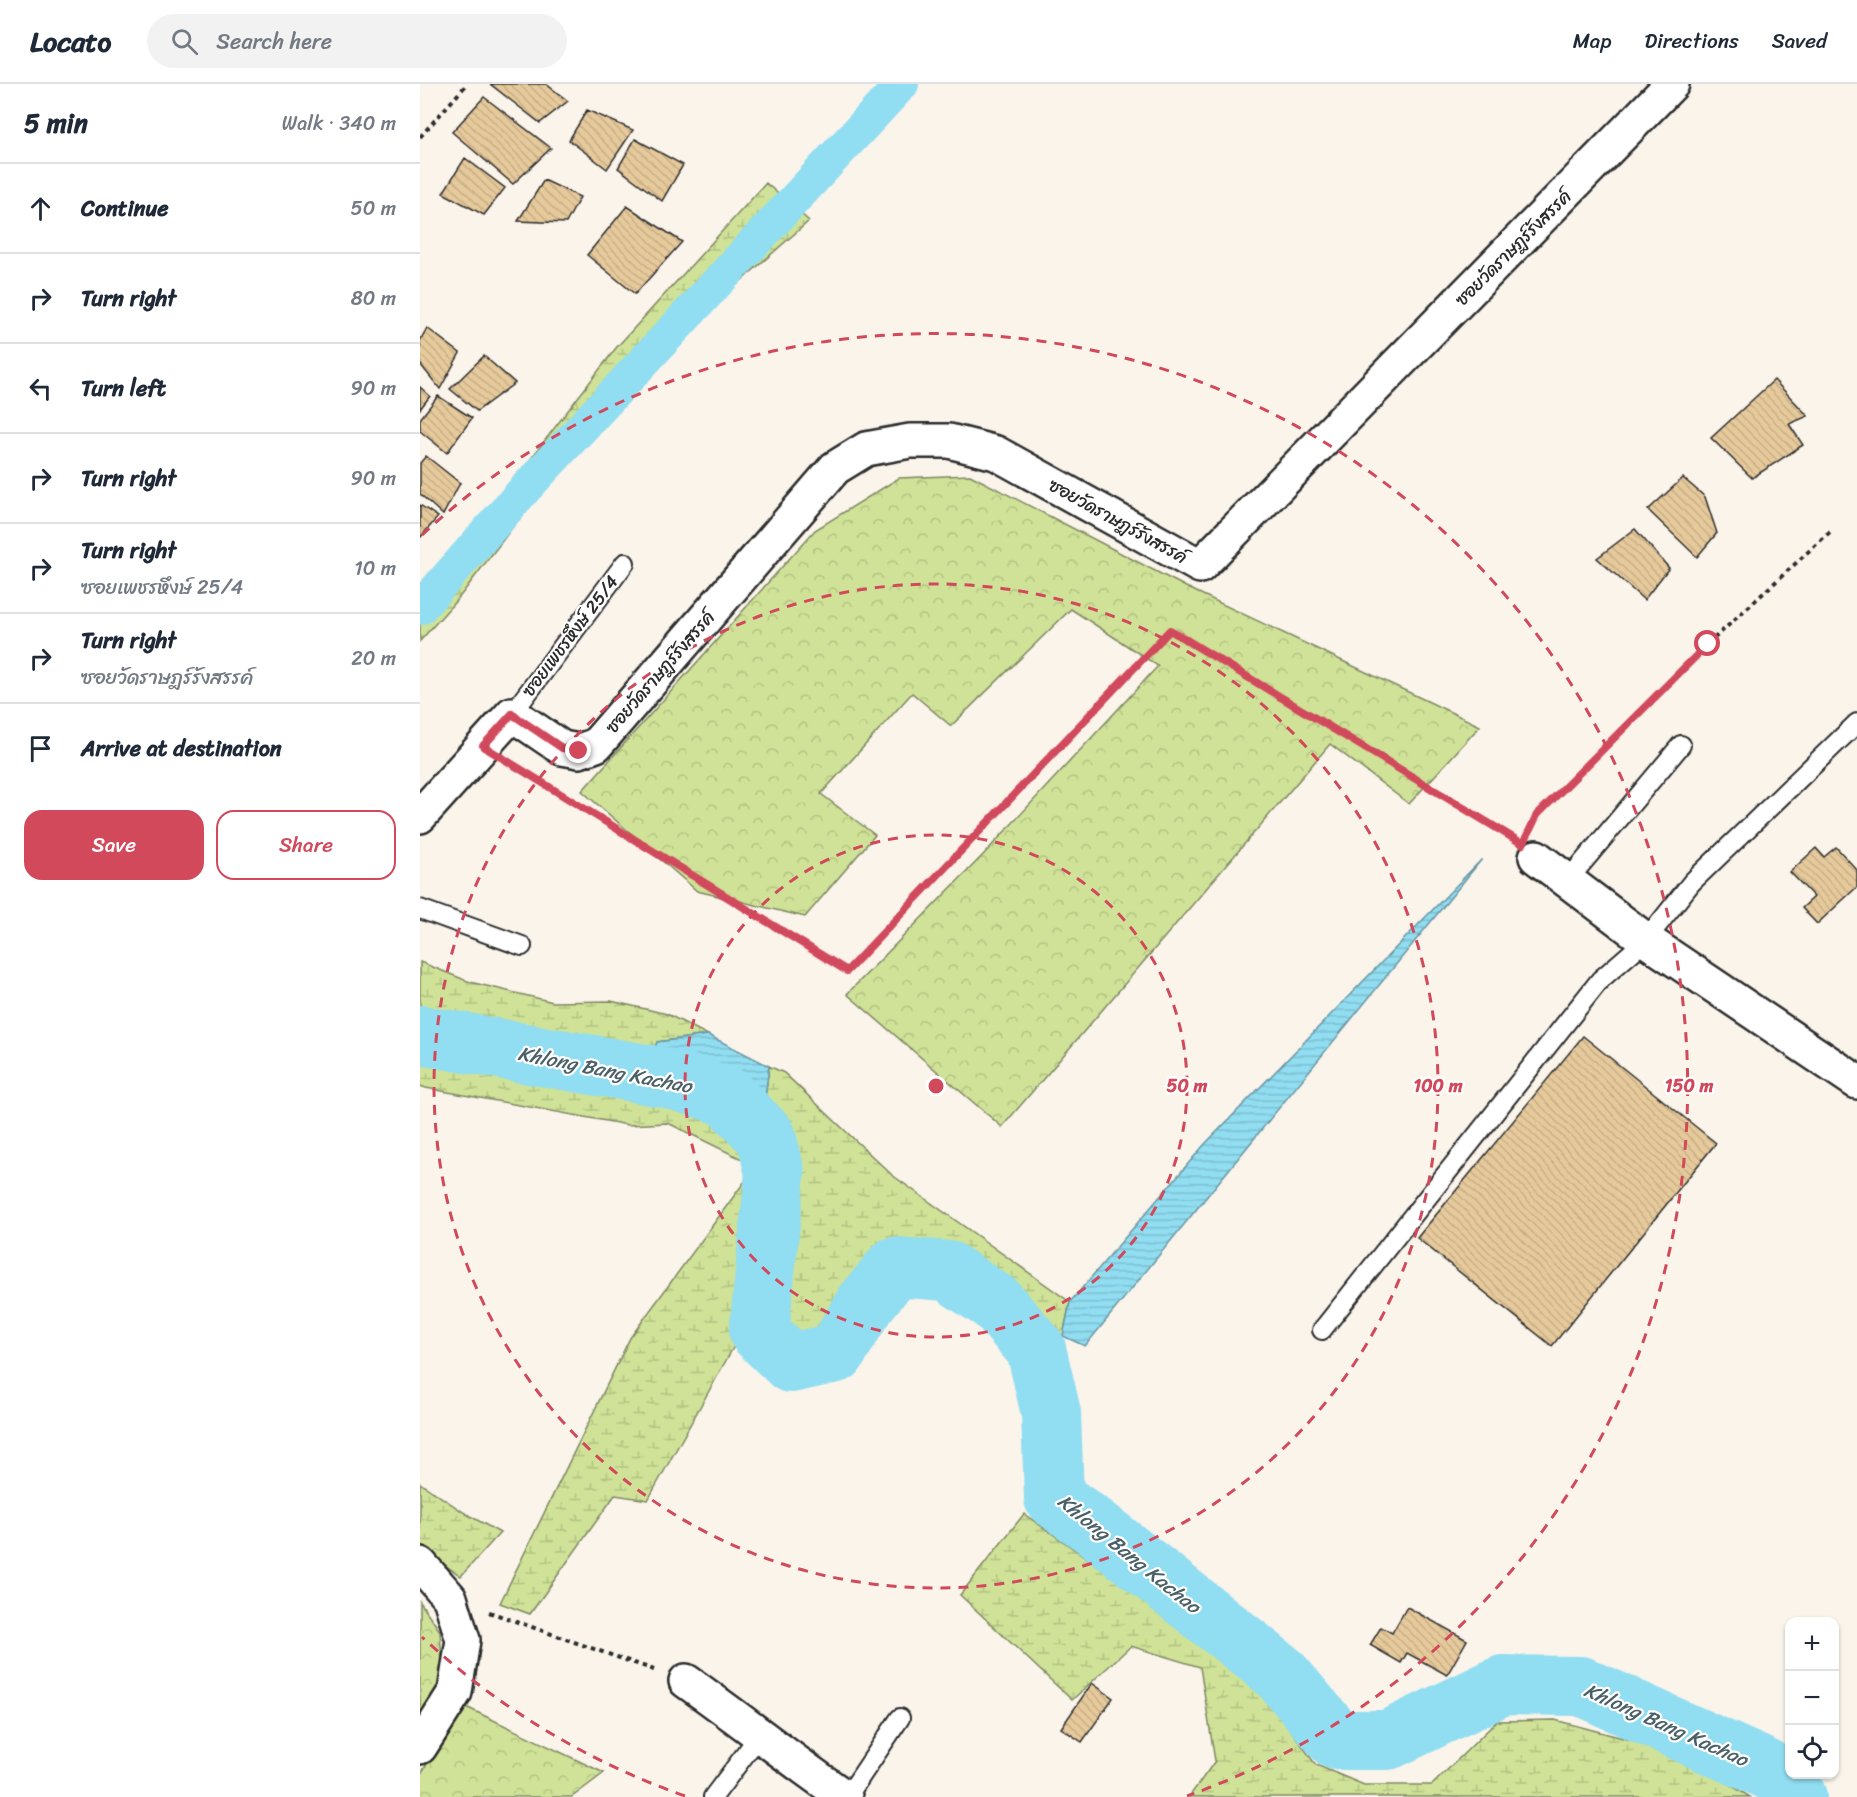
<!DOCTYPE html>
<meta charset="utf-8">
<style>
body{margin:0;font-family:Sriracha,"Playpen Sans Thai",sans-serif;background:#f2f2f3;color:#1f2937}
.controls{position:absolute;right:18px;bottom:18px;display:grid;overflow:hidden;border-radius:12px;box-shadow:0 2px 4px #0004}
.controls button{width:54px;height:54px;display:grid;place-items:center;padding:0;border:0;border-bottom:2px solid #e0e1e3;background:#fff;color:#1f2937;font:30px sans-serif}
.stop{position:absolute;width:18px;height:18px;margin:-14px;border:4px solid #d1495b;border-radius:50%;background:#fff}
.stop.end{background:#d1495b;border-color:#fff;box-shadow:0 2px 6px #0008}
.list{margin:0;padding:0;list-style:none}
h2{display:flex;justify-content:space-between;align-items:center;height:78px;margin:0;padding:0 24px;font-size:26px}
h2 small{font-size:20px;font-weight:400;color:#747a83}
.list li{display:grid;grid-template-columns:39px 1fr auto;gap:18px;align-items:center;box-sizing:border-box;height:90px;padding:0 24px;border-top:2px solid #e0e1e3}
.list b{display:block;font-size:22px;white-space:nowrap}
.list p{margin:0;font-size:20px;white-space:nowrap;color:#747a83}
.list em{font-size:20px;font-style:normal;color:#747a83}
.actions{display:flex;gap:12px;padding:18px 24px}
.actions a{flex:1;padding:14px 0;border:2px solid #d1495b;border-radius:18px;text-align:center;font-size:21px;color:#d1495b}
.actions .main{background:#d1495b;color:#fff}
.icon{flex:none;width:33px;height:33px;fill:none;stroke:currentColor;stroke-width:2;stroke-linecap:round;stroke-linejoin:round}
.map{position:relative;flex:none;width:1437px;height:1713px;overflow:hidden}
header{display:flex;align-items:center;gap:36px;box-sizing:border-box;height:84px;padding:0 30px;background:#fff;border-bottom:2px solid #e0e1e3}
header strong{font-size:28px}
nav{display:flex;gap:33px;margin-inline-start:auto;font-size:21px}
.search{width:420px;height:54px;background:#f2f2f3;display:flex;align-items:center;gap:15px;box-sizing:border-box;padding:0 21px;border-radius:33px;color:#747a83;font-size:22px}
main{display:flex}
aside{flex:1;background:#fff}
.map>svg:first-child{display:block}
.forest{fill:url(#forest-crowns);stroke:#7d8661;stroke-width:1.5}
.wetland{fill:url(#wetland-marsh);stroke:#7d8661;stroke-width:1.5}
.water{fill:url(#water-rules);stroke:#6896a2;stroke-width:1.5}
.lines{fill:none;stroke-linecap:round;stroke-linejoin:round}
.canal{stroke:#91ddf1;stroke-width:34}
.river{stroke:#91ddf1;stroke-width:60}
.building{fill:url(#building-back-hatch);stroke:#2b2b2b;stroke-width:1.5}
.service-casing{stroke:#2b2b2b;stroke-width:22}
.minor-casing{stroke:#2b2b2b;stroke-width:38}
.path{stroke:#2b2b2b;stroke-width:4;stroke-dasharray:4.5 4.5;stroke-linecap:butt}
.service{stroke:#fff;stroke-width:18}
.minor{stroke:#fff;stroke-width:33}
.route{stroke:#d1495b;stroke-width:8}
.ring{fill:none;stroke:#d1495b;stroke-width:3;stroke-dasharray:10 8}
.labels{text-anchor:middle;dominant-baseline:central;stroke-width:4.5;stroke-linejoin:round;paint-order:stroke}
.street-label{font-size:18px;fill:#2b2b2b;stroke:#fff}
.water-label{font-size:20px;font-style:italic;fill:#4a6066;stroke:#fff}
.centre{fill:#d1495b;stroke:#fff;stroke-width:3}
.ring-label{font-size:18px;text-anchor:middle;font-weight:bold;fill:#d1495b;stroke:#fff;stroke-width:4.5;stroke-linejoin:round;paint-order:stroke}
</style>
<header>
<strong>Locato</strong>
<div class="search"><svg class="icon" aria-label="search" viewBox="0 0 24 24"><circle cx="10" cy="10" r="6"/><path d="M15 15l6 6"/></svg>Search here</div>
<nav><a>Map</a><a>Directions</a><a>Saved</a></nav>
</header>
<main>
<aside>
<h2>5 min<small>Walk · 340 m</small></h2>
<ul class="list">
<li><svg class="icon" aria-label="ahead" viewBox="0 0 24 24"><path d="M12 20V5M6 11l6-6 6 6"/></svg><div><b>Continue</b></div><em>50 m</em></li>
<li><svg class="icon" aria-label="right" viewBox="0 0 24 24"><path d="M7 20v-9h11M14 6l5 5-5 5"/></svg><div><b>Turn right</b></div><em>80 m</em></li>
<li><svg class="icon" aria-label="left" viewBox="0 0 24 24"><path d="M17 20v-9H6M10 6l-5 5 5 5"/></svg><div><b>Turn left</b></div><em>90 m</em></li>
<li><svg class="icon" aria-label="right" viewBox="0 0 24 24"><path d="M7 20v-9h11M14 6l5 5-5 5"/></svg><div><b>Turn right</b></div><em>90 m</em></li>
<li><svg class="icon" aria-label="right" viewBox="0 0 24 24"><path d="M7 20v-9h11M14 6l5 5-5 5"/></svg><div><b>Turn right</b><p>ซอยเพชรหึงษ์ 25/4</p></div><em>10 m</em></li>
<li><svg class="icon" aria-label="right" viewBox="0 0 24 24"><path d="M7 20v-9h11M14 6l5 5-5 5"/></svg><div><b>Turn right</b><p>ซอยวัดราษฎร์รังสรรค์</p></div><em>20 m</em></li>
<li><svg class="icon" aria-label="arrive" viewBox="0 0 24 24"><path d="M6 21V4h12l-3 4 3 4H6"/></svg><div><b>Arrive at destination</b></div></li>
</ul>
<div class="actions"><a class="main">Save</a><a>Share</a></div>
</aside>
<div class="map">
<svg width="1437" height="1713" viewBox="0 0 1437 1713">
<defs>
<pattern id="forest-crowns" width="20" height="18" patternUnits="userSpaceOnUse" patternTransform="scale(1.5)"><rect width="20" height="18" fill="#cfe297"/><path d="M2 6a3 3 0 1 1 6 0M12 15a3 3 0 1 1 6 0" fill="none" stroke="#b2c282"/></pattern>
<pattern id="wetland-marsh" width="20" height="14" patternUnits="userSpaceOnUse" patternTransform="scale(1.5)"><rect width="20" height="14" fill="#cfe297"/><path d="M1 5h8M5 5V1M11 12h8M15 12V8" fill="none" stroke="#b2c282"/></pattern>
<pattern id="water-rules" width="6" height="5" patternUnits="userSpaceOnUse" patternTransform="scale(1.5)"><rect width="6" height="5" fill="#91ddf1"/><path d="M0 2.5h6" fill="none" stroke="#7dbecf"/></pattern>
<pattern id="building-back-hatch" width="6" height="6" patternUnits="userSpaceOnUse" patternTransform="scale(1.5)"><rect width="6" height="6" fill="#e7ca9b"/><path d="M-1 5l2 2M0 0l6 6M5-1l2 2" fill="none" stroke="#c6ae86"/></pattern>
</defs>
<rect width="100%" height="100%" fill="#faf4eb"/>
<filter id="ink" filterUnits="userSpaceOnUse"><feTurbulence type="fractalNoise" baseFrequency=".0167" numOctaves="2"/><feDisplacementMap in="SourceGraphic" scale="12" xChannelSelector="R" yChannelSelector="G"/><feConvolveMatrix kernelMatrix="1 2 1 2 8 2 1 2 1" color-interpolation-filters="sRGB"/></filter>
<g filter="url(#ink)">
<path class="forest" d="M550,391L766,503L1060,642L989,720L910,660L582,1043L427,910L564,770L738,582L651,525L531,642L492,609L401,710L455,751L385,833L277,807L162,707L395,446L479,394Z
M0,1518L20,1547L23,1594L0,1639Z
M44,1622L184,1689L152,1713H0V1691Z"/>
<path class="wetland" d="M346,99L389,137L197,306L41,511L0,557V516H2L196,264Z
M0,878L50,898L133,918L191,917L247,930L288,951L237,958L221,1003L276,1014L340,1054L349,982L364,989L472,1091L650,1218L643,1252L502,1167L466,1163L412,1242L386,1260L354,1237L318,1255L228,1416L195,1411L110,1530L80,1519L210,1254L336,1082L248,1039L208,1041L6,1004L0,1002Z
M0,1399L45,1429L80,1449L41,1492L0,1464Z
M604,1430L779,1552L847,1613L896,1681L944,1701H1012L1077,1637L1135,1636L1259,1669L1330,1713H769L795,1677L780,1583L711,1562L652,1616L540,1511Z"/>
<path class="water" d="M1062,775L665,1262L643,1252L650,1218L784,1061Z
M288,951L349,982L340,1054L276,1014L221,1003L237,958Z"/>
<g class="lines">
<path class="canal" d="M0,524L104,406L482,0"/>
<path class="river" d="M0,951L248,994L306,1012L346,1052L355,1089L339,1248L371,1279L416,1269L445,1220L475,1183L528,1187L576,1219L616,1265L631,1329L634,1414L675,1443L859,1588L917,1656H968L1083,1601L1161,1602L1357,1690L1377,1713"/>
</g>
<path class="building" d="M70,0H126L148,17L120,39Z
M64,13L131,64L93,100L32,48Z
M167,26L213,46L187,85L149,56Z
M215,55L263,81L242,117L198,84Z
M45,74L85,104L64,131L23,109Z
M124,96L160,113L146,139L98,137Z
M207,122L262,158L215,210L167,171Z
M7,244L40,269L20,305L0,280V257Z
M64,272L95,299L57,327L30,305Z
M1354,296L1388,332L1369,340L1383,361L1332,394L1291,354Z
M0,303L10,312L0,325Z
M18,312L52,334L27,369L0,347V335Z
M6,372L40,399L23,431L0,410V379Z
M1263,394L1285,413L1297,449L1277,473L1228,426Z
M0,421L18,433L0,454Z
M1215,445L1249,484L1224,516L1177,474Z
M1416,763L1437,786V803L1397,840L1382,824L1394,813L1370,788L1396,764L1404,773Z
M1163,952L1296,1059L1132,1262L997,1154Z
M987,1523L1047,1556L1027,1591L987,1569L981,1579L950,1561L961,1543L972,1549Z
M672,1599L693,1614L662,1658L641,1644Z"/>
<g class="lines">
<defs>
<path id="service" d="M92,630L205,479
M1148,796L1261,661
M0,825L102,862
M902,1246L1180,896L1226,856L1272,798L1437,639
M293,1713L339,1652
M427,1713L480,1634"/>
<path id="minor" d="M0,732L92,630L142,664L159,667L176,661L415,384L446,365L490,357H529L576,369L780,482L1252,0
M1116,773L1226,856L1437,998
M0,1480L30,1514L43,1556L35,1608L0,1663
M266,1597C320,1635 371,1676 425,1713"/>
</defs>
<use href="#service" class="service-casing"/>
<use href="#minor" class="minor-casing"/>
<path class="path" d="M0,53L47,0
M92,680L427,887L750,546L1091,752
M1112,741L1117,731L1288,560L1413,445
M69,1528L234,1586"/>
<use href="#service" class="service"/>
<use href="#minor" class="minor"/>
</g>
</g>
<g class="lines" filter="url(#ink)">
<path class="route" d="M159,667L142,664L92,630L63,662L427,887L750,546L1103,760L1117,731L1288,560"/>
</g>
<g class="ring">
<circle cx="516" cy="1002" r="251"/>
<circle cx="516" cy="1002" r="502"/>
<path d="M265 1712A753 753 0 0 1 2 1553M2 451A753 753 0 1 1 767 1712"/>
</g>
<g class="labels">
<g class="street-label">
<text transform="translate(1093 164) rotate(-45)">ซอยวัดราษฎร์รังสรรค์</text>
<text transform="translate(698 437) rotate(29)">ซอยวัดราษฎร์รังสรรค์</text>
<text transform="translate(150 552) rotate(-53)">ซอยเพชรหึงษ์ 25/4</text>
<text transform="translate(240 588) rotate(-49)">ซอยวัดราษฎร์รังสรรค์</text>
</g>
<g class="water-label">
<text transform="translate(185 986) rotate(11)">Khlong Bang Kachao</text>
<text transform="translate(709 1470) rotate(39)">Khlong Bang Kachao</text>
<text transform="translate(1246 1641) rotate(24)">Khlong Bang Kachao</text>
</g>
</g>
<circle cx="516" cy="1002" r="9" class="centre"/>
<g class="ring-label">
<text x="767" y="1008">50 m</text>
<text x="1018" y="1008">100 m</text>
<text x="1269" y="1008">150 m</text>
</g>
</svg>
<div class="controls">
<button>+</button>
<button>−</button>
<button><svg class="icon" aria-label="locate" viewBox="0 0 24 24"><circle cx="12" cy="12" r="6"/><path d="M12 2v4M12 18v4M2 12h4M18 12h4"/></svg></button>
</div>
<div class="stop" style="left:1288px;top:560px"></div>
<div class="stop end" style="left:159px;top:667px"></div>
</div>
</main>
